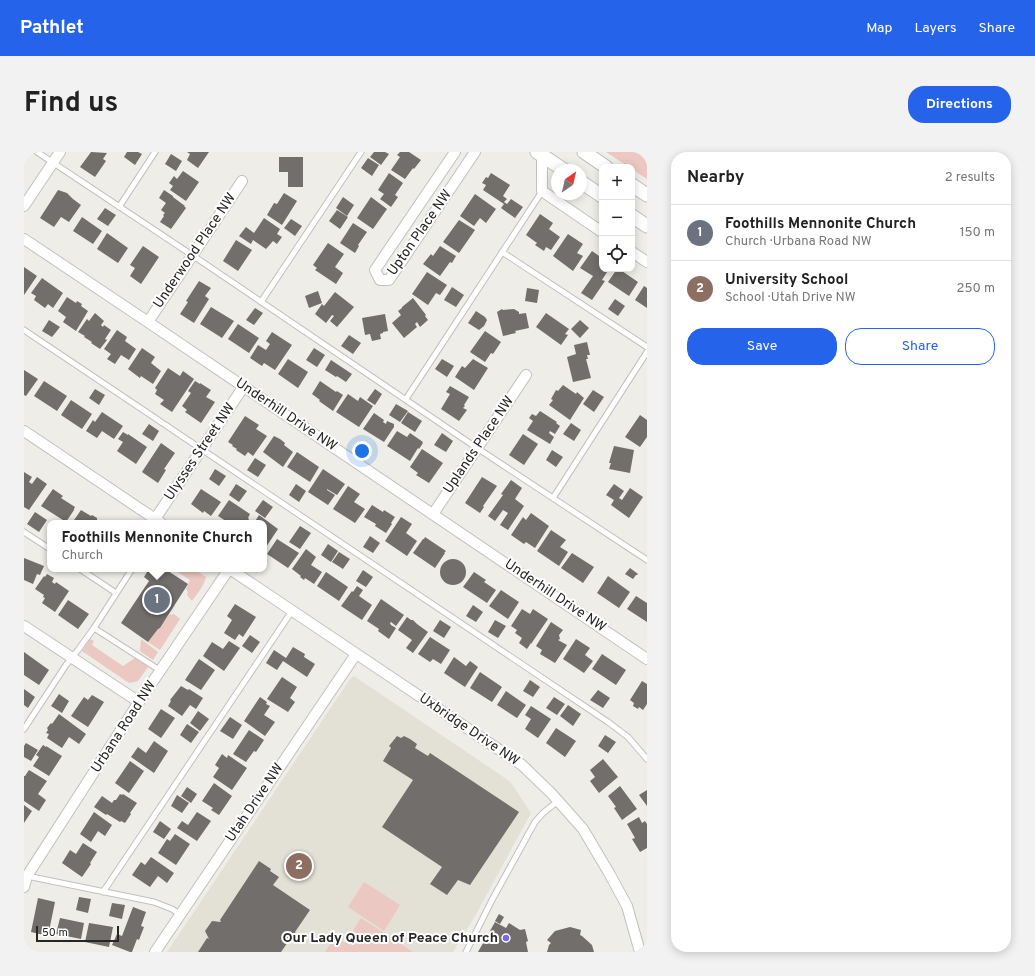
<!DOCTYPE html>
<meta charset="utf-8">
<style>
body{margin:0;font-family:Overpass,sans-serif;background:#f2f2f2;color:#222}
.controls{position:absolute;right:12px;top:12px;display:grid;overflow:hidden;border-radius:8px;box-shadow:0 2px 10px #0003}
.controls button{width:36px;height:36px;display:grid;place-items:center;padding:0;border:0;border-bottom:1px solid #e0e0e0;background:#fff;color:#222;font:20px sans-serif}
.compass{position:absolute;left:527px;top:12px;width:36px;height:36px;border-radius:50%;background:#fff;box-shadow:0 2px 10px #0003;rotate:34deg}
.scale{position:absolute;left:12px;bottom:10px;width:83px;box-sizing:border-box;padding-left:4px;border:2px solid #262625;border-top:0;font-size:11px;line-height:14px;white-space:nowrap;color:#262625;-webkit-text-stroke:3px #fff;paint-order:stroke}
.you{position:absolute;left:338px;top:299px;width:14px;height:14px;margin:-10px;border:3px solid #fff;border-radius:50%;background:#1a73e8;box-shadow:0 0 0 6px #1a73e833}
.badge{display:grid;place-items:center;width:26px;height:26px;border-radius:50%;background:#2563eb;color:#fff;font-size:13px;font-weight:700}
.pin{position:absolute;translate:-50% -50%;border:2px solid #fff;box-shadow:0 1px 4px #0006}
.popup{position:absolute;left:23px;top:368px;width:220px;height:52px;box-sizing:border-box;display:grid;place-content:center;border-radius:8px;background:#fff;filter:drop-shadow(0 1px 3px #0005);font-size:13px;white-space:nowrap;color:#767676}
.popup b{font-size:15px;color:#222}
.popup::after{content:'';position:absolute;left:50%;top:100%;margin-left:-8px;border:8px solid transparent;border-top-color:#fff}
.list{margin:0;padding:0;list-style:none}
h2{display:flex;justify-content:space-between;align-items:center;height:52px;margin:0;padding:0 16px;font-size:17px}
h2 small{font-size:13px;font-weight:400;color:#767676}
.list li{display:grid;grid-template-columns:26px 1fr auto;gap:12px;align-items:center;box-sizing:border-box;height:56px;padding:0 16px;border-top:1px solid #e0e0e0}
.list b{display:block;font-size:15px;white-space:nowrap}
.list p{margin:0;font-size:13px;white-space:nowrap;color:#767676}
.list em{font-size:13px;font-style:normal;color:#767676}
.actions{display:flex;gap:8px;padding:12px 16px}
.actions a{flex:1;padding:9px 0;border:1px solid #2563eb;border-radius:16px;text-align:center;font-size:14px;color:#2563eb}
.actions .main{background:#2563eb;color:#fff}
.icon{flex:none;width:22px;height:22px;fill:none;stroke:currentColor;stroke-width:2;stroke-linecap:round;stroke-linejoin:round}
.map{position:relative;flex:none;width:623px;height:800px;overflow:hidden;border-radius:16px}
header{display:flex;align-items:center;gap:24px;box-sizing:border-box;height:56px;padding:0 20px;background:#2563eb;color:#fff}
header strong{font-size:19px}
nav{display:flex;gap:22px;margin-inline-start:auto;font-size:14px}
.intro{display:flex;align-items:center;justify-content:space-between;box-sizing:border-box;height:96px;padding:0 24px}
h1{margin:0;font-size:28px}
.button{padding:10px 18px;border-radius:16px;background:#2563eb;color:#fff;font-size:14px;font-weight:700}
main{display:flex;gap:24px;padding:0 24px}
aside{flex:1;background:#fff;border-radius:16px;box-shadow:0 2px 10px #0003}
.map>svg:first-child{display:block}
.built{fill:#e3e1d5}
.green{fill:#ebc8c1}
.building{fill:#716e6b}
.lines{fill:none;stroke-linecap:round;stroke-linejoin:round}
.service-casing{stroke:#c2c1bd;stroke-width:7}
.minor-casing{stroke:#c2c1bd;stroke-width:12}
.tertiary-casing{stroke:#c2c1bd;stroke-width:15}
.service{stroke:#fff;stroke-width:5}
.minor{stroke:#fff;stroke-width:10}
.tertiary{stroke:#fff;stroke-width:13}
.poi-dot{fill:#7e66e2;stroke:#fff;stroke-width:1.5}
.labels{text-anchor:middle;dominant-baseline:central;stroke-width:4;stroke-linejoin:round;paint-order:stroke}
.street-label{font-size:14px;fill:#262625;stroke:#fff}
.poi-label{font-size:14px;font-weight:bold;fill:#262625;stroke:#fff;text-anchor:end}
</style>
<header>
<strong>Pathlet</strong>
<nav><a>Map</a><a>Layers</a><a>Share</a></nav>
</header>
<div class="intro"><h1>Find us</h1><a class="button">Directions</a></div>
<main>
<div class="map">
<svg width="623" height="800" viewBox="0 0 623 800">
<rect width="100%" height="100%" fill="#eeede8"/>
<path class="built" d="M330,524L481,626L488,632L507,661L450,766L429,800H143L326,527Z"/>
<path class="green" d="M582,0H623V27L608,17V15H605Z
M149,417H170L182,425C180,434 173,442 168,449L163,443L164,440L162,437L166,428Z
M150,462L156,467L136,498L124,490L134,477L136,476L145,463Z
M66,487L70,489L68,493L99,514L111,506L124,515L114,529L106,531L102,529L58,499Z
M117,487L134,500L129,508L116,499Z
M340,730L376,753L360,779L324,755Z
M337,766L389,800H301L311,785L321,791Z"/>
<path class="building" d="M67,0L83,1L79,7L82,9L71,25L56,15Z
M103,0H114L118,2L111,13L100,5Z
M163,0H185L174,16L163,8L166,2Z
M350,0H361L365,2L357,13L346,5Z
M376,0H385L397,8L390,17L389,16L381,27L367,18L376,5L373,3Z
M147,2L158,9L152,19L141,12Z
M255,5H279V35H264V20H255Z
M344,6L355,13L348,24L337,16Z
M159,19L175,30L162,49L146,38L149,34L145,31L150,24L153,27Z
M365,21L379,31L371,43L374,45L367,55L356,47L360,42L354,38Z
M467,21L486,33L479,44L483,47L480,50L483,52L487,47L499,55L491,66L477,56L480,52L459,38L462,33L458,31L462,25L464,26Z
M34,38L43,41L49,47L57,53L45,70L37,65L30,75L16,66Z
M140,38L149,44V45L161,54H160L162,56L147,77L136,70L140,64L139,63L141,61L137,58L142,51L135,46Z
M260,41L273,49L258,73L243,63L250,51L253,52Z
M451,42L472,57L462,71L456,66L450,74L436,64Z
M319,45L330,53L323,64L312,56Z
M347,45L363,57L349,77L333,66Z
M81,56L92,63L84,74L73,67Z
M313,58L324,65L316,77L305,69Z
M516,62L529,71L525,77L536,85L527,98L522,95L520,99L511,93L513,91L502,83Z
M58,65L78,79L69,92L49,79Z
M240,66L256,77L253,82L258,85L253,92L249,89L242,97L229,88L227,92L215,84L222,75L230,81Z
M267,67L278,74L271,84L260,76Z
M435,68L451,78L435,101L419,90Z
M329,71L343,80L334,93L335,94L331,101L316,91Z
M83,81L104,96L94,111L73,97Z
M544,82L559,92L553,101L559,104L549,119L529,104Z
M212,88L228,98L214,119L199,109Z
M304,91L320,102L311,115L319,121L312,132L291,118L293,116L289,113Z
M119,94L135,105L117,132L106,124L111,116L106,113Z
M416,94L432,104L428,111L426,110L416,124L399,112L407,102L409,104Z
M568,99L578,106V117H585L578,128L581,129L568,148L557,141L569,124L556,116Z
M0,115L13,124L0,143Z
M593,117H595L614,130L605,144L584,130Z
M403,120L423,133L416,143L412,141L404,153L388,142Z
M18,126L39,141L29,156L24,152L21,156L10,148L12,144L7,141Z
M175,129L187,136L181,144L185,147L170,171L156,162L164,150L162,149Z
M620,134L623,136V156L611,148Z
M428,135L440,143L432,155L420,148Z
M503,136L515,138L513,151L501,149Z
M294,139L298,151L285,156L281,144Z
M311,140L330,155L313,175L306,169L310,164L308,163L302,171L291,162L298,152L300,154Z
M43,145L52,151L53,149L58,152L57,154L64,159L52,179L39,170L42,165L34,159Z
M389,146L402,163L401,164L404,168L396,175L393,170L391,172L393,175L380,186L368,171L377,163L374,159L378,156V155Z
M591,147L601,154L594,164L584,157Z
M187,155L210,169L198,186L176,172Z
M231,156L239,161L230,173L222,168Z
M478,157L479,158L490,157L495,160V162L502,161L505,176L491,179L492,181L479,184L473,160Z
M452,159L461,165L463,168L460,174L455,178L444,171Z
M71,161L80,169L77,173L79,175L80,173L87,178L81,187L83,188L76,197L67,191L68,190L60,185L61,184L54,180L63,167L65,169Z
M522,161L545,177L541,182L544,183L537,193L512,175Z
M361,162L364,179L359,180V181L356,182L357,187L348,189L346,182L341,183L338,166Z
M25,168L36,175L28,185L18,179Z
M556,168L565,176L556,186L547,177Z
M214,172L235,186L225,201L204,187Z
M93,178L103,185L101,189L112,197L105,208L97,203L91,212L83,207L87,202L80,197Z
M461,179L477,190L469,202L467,201L461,210L446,200Z
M248,180L268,193L251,218L240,211L238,214L226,206L234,193L242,198L246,192L242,189Z
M325,183L337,191L329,202L317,194Z
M563,190L566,203H563L564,207H562L567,226L549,230L543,205L552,202L550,193Z
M118,196L131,205L127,211L137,219L129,232L117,224L116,226L104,217Z
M290,196L301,203L293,215L282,208Z
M264,207L284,220L274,236L254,222Z
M418,207L430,214L423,225L411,217Z
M449,207L464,216L450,238L431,225L438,214L441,216Z
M307,208L328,222L322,230L313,224L312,225L301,218Z
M144,216L156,224L159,219L170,227L148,260L136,252L140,248L131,242L133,238L131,236Z
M0,218L14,227L2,244L0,243Z
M20,229L43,244L33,259L10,244Z
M171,229L176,232V231L187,238L182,245L191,250L177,271L161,260L163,258L158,254L167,241L164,239Z
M296,229L312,240L313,239L319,243L309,259L295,249L296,248L288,242Z
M539,233L552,242L553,240L560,246L546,268L525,253L529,248L527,247L532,238L534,239Z
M426,234L445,245L440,253L441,254L439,256L443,258L435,269L417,257L426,242L422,240Z
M71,237L81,243L75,253L65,246Z
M351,237L358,242L351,253L343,248Z
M569,238L580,245L570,260L559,252Z
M324,242L334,249L336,245L349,254L335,275L312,260Z
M47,248L68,262L58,277L37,263Z
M372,252L384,259L376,270L365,263Z
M516,259L533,270L532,271L536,274L531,282L526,279L525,281L530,285L526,292L503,278L509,269L505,266L508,262L512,264Z
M78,260L99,274L90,287L78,279L73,286L62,279L69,268L71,270Z
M384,260L398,269L391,280L377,271Z
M350,261L360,268L359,270L362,272L363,269L370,272V275L360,290L339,277Z
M616,263L623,268V285L616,295L601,285Z
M221,264L235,273L232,277L243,284L229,304L224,300L221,304L212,298L213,297L208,294L209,293L204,290Z
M547,271L557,278L550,289L539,282Z
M125,272L135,279L129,289L118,282Z
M373,279L383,285L386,281L399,290L398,291H399L395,297L394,296L386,309L363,294Z
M99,280L104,283V282L123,295L112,312L93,299L99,290L94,287Z
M418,281L429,289L422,300L410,293Z
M499,282L514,292L500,313L485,303Z
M250,284L256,287L261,291L260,293L269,300L259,315L239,300Z
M137,291L151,301L140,317L142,318L134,331L118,320Z
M590,294L610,298L606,321L585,317L587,311H585Z
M398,297L419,311L405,331L392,323L394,321L386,315Z
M528,298L539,305L532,315L522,308Z
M273,300L295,315L286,330L263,315Z
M231,306L242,313L234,325L223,318Z
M191,317L202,324L195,334L185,327Z
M299,317L321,332L313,343L303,337V338L311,343L304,353L284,340Z
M0,320L8,325L5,330L8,332L13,325L23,332L5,358L0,355Z
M458,325L473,334L459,354L460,355L456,361L441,351Z
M487,328L498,336L491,347L500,354L484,378L476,373L484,361L479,358L471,369L464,364L479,343L477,342Z
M212,332L223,339L215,350L205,343Z
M272,332L282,339L275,350L265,343Z
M590,332L600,339L595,346L598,348L606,336L619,345L605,366L587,353L590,348L582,343Z
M324,334L336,342L330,350L341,357L331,371L309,357Z
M29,337L39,344L37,346L51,355L50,357V358L42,370L17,354Z
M177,337L197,350L187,364L180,359L179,361L167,352Z
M205,348L226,362L224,366L225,367L223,371L221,370L205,371L194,364Z
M239,348L249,355L241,366L231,359Z
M348,353L359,360L360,358L371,365L367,371L368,372L362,381L351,374L352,372L340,365Z
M57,358L67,364L68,363L73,366V368L77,371H48Z
M11,360L23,368L15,380L3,372Z
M507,361L525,374L511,396L502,390L500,392L487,383L499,365L502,368Z
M235,363L254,377L240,398V371H230Z
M377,365L388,372L382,381L393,389L383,404L361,389Z
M276,374L287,381L276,397L265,390Z
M527,378L542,388L536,395L544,400L535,414L513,399Z
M346,384L356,391L349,401L339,395Z
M401,385L422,399L420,401H421L411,416L389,401L399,387H400Z
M253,387L275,401L264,416L243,402Z
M304,392L314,399L307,410L297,403Z
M282,397L292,405L287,413L298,420L290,432L281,426L280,428L276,425L277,424L268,417Z
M315,400L326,407L319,417L308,410Z
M548,401L570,415L559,431L537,416Z
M0,406L20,414L16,423L13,422L9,432L0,428Z
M416 420a13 13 0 1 1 26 0a13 13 0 1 1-26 0Z
M606,416L614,422L613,423H612L609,427L601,422Z
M125,417H141L164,432L136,476L134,477L124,490L97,471L125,429L120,425Z
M339,418L349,425L342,435L332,429Z
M302,420L324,435L315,449L293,434Z
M450,420L462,428L460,430L472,438L463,451L439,435Z
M23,422L30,426L28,430L31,432L32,430L45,439L31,460L18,451L21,446L19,445L20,443L11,437L20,424L21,425Z
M584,424L606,440L595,456L573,441Z
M333,434L339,438L335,444L348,453L338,468L317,454L328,439L329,440Z
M477,438L495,450L484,467L465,454Z
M612,444L623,451V470L603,457Z
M357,447L380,463L372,474L367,470L366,471L367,473L372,476L365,487L354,479L355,477L343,469Z
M44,448L65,462L54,477L34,463Z
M211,452L232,465L219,485L215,482L211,488L200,481L208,468L203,464Z
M449,453L459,460L452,470L442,464Z
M498,457L506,462L509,457L524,467L507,492V491L503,497L495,491L498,486L491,481L493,478L487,474Z
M383,465L387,468H389L393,472L404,480L389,501L382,496L388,488L374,478Z
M416,468L427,475L420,486L409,479Z
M471,468L482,474L474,486L464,480Z
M527,470L539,478L535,483L536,487L534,488L543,493L531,511L516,502L518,498L512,494Z
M226,483L236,490L228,501L218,494Z
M406,485L426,498L417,512L409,507L406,510L394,502Z
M552,487L566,496L561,503L569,509L560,521L539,507Z
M205,489L216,496L200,519L179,504L188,490L199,497Z
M269,495L281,502L280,505L291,512L283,525L259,509L253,518L242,511L250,498L262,506Z
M0,500L25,518L15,533L0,523Z
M578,502L602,518L592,533L568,517Z
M430,505L442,514L446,509L454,515L441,535L420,521Z
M175,507L191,518L177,538L161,528Z
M456,520L478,535L468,550L446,536Z
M258,525L273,535L266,546L271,550L264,560L243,547Z
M506,528L516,535L509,545L499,539Z
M618,529L623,532V552L619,558L615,555L614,557L609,554L610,551L606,548Z
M157,534L164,538L165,537L179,546L172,557L166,553L158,564L144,554L147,549L146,548Z
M0,537L11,545L4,556L0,553Z
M574,538L586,546L579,556L566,548Z
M482,539L502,553L493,566L473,553Z
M35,542L45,549L38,561L27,554Z
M68,543L80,550L64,575L47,564L60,545L64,548Z
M236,545L243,550L242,552L246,554L240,563L251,570L241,584L220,569Z
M530,545L541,552L533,563L522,556Z
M544,553L557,562L549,574L536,564Z
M507,554L527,567L514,586L501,577L507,567L501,563Z
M137,557L151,566L137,586L124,577Z
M174,559L185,567L176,579L166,571Z
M35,562L62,582L55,592L45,585L38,596L23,586L25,582L22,581L24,578L23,576L27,571L28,572Z
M206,565L218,573L209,587L196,579Z
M163,572L175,580L167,591L156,583Z
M532,576L552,589L541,605L522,591Z
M225,578L240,588L232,600L230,599L222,610L209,602Z
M581,583L592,590L584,601L574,594Z
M373,584L377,586L380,584L386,587L393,592L391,596L404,604L406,601L495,660L446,733L434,728L423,743L406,732L418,715L358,675L389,628L359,609L367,596L365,594Z
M130,589L144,599L130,621L107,605L114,595L122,601Z
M2,591L14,598L7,609L0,605V594Z
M19,593L22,595V594L38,604L25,624L9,614L15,605L12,603Z
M198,602L203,606L204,603L223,616L208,638L189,625L195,616L191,613Z
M579,607L594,625L575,641L566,629L571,625L566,618Z
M106,609L120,619L105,641L91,631Z
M5,618L23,629L14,642L22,648L15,659L0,649V624H1Z
M190,631L208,644L195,663L187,658L189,656L178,649Z
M596,634L613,657L598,668L590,656L592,655L584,644Z
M163,635L173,642L167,651L157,644Z
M623,638V654L615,643Z
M96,642L98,643L99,642L113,651L106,661L107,662L101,671L97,669L96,670L83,662L82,663L70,655L78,644L88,651L90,648H92Z
M153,643L165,651L158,661L147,654Z
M0,653L8,659L0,671Z
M70,660L88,673L81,684L74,679L67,690L56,682Z
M173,660L187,669L173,689L153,676L158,669L164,673Z
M615,665L618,671L621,669L623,672V696L616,700L608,687L611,686L603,672Z
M136,669L147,677L140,687L129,680Z
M151,682L166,692L152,713L134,701L143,687L146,689Z
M59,691L73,700L66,711L67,712L58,725L38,711L46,698L52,702Z
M127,705L150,721L143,731L134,724L126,735L108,723L117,710L121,713Z
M235,709L247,717L246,719L255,725L249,733L286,758L271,780L272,782L268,788L266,787L257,800H174L183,786L185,787L181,779L188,769L197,770L196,768Z
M55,745L67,747L64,761L52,758Z
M14,746L31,750L24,784L7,780Z
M88,751L101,753L98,767L85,764Z
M109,755L122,760L117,774L120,775L115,788L113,787L108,800H106L88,793L93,782L98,784Z
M475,762L480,765L476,772L471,769Z
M36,766L60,771L57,787L32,782Z
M471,770L482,776L485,771L496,778L501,777L504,789L502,790L504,800H454Z
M65,771L89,775L85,795L61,790Z
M546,775L557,778L556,783L558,784L568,793L570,800H523L525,793L527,791L523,788L531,779Z"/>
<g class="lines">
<defs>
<path id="service" d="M13,0L168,103L453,296L623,408
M95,55L131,0
M478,100L623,195
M237,150L337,0
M0,178L584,570L604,585L623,607
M382,247L515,44L518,39
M529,346L623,200
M0,380L26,397
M56,417L92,441
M70,476L137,519
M0,577L42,513L54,498L70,476L108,417
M3,724L130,750L148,757L157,763
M79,740L268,459
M442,800L468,748L511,670L519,661L534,649"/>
<path id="minor" d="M431,0L351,118L356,128H365L451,0
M518,4V39L578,80
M0,54L36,0
M0,87L124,170L623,507
M608,100L623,110
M124,170L218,29
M0,279L137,371
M409,362L502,223
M131,367L220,234
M206,417L498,613L527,641L559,677L585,721L603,754L616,800
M0,474L115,550
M0,735L3,724L115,550L205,417
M131,800L332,502"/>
<path id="tertiary" d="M513,0L540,18
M560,0L582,15
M557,30L578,44
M608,33L623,43
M608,64L623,74"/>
</defs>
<use href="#service" class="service-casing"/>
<use href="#minor" class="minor-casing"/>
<use href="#tertiary" class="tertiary-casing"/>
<use href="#service" class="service"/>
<use href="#minor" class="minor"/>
<use href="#tertiary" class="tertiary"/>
</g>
<circle class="poi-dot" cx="482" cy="786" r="4"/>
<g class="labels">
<g class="street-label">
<text transform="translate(396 81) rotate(-55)">Upton Place NW</text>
<text transform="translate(171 99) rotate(-56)">Underwood Place NW</text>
<text transform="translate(262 263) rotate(34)">Underhill Drive NW</text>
<text transform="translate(455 293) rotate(-56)">Uplands Place NW</text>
<text transform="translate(176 300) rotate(-56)">Ulysses Street NW</text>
<text transform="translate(531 444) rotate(34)">Underhill Drive NW</text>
<text transform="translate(100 575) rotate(-57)">Urbana Road NW</text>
<text transform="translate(445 578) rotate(34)">Uxbridge Drive NW</text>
<text transform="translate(231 651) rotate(-56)">Utah Drive NW</text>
</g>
<g class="poi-label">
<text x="474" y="786">Our Lady Queen of Peace Church</text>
</g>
</g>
</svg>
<div class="controls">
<button>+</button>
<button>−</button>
<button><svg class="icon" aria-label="locate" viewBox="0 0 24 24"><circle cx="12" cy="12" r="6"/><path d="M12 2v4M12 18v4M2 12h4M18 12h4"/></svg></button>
</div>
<svg class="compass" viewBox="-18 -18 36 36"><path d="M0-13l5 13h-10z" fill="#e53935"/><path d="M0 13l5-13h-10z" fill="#767676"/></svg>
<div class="scale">50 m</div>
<div class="you"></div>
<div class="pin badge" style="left:133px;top:448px;background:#6b7280">1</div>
<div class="popup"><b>Foothills Mennonite Church</b>Church</div>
<div class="pin badge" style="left:275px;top:714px;background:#8d6e63">2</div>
</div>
<aside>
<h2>Nearby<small>2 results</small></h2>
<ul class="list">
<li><span class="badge" style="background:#6b7280">1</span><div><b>Foothills Mennonite Church</b><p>Church · Urbana Road NW</p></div><em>150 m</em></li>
<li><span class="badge" style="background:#8d6e63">2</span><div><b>University School</b><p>School · Utah Drive NW</p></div><em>250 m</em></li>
</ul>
<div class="actions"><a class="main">Save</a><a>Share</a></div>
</aside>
</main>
